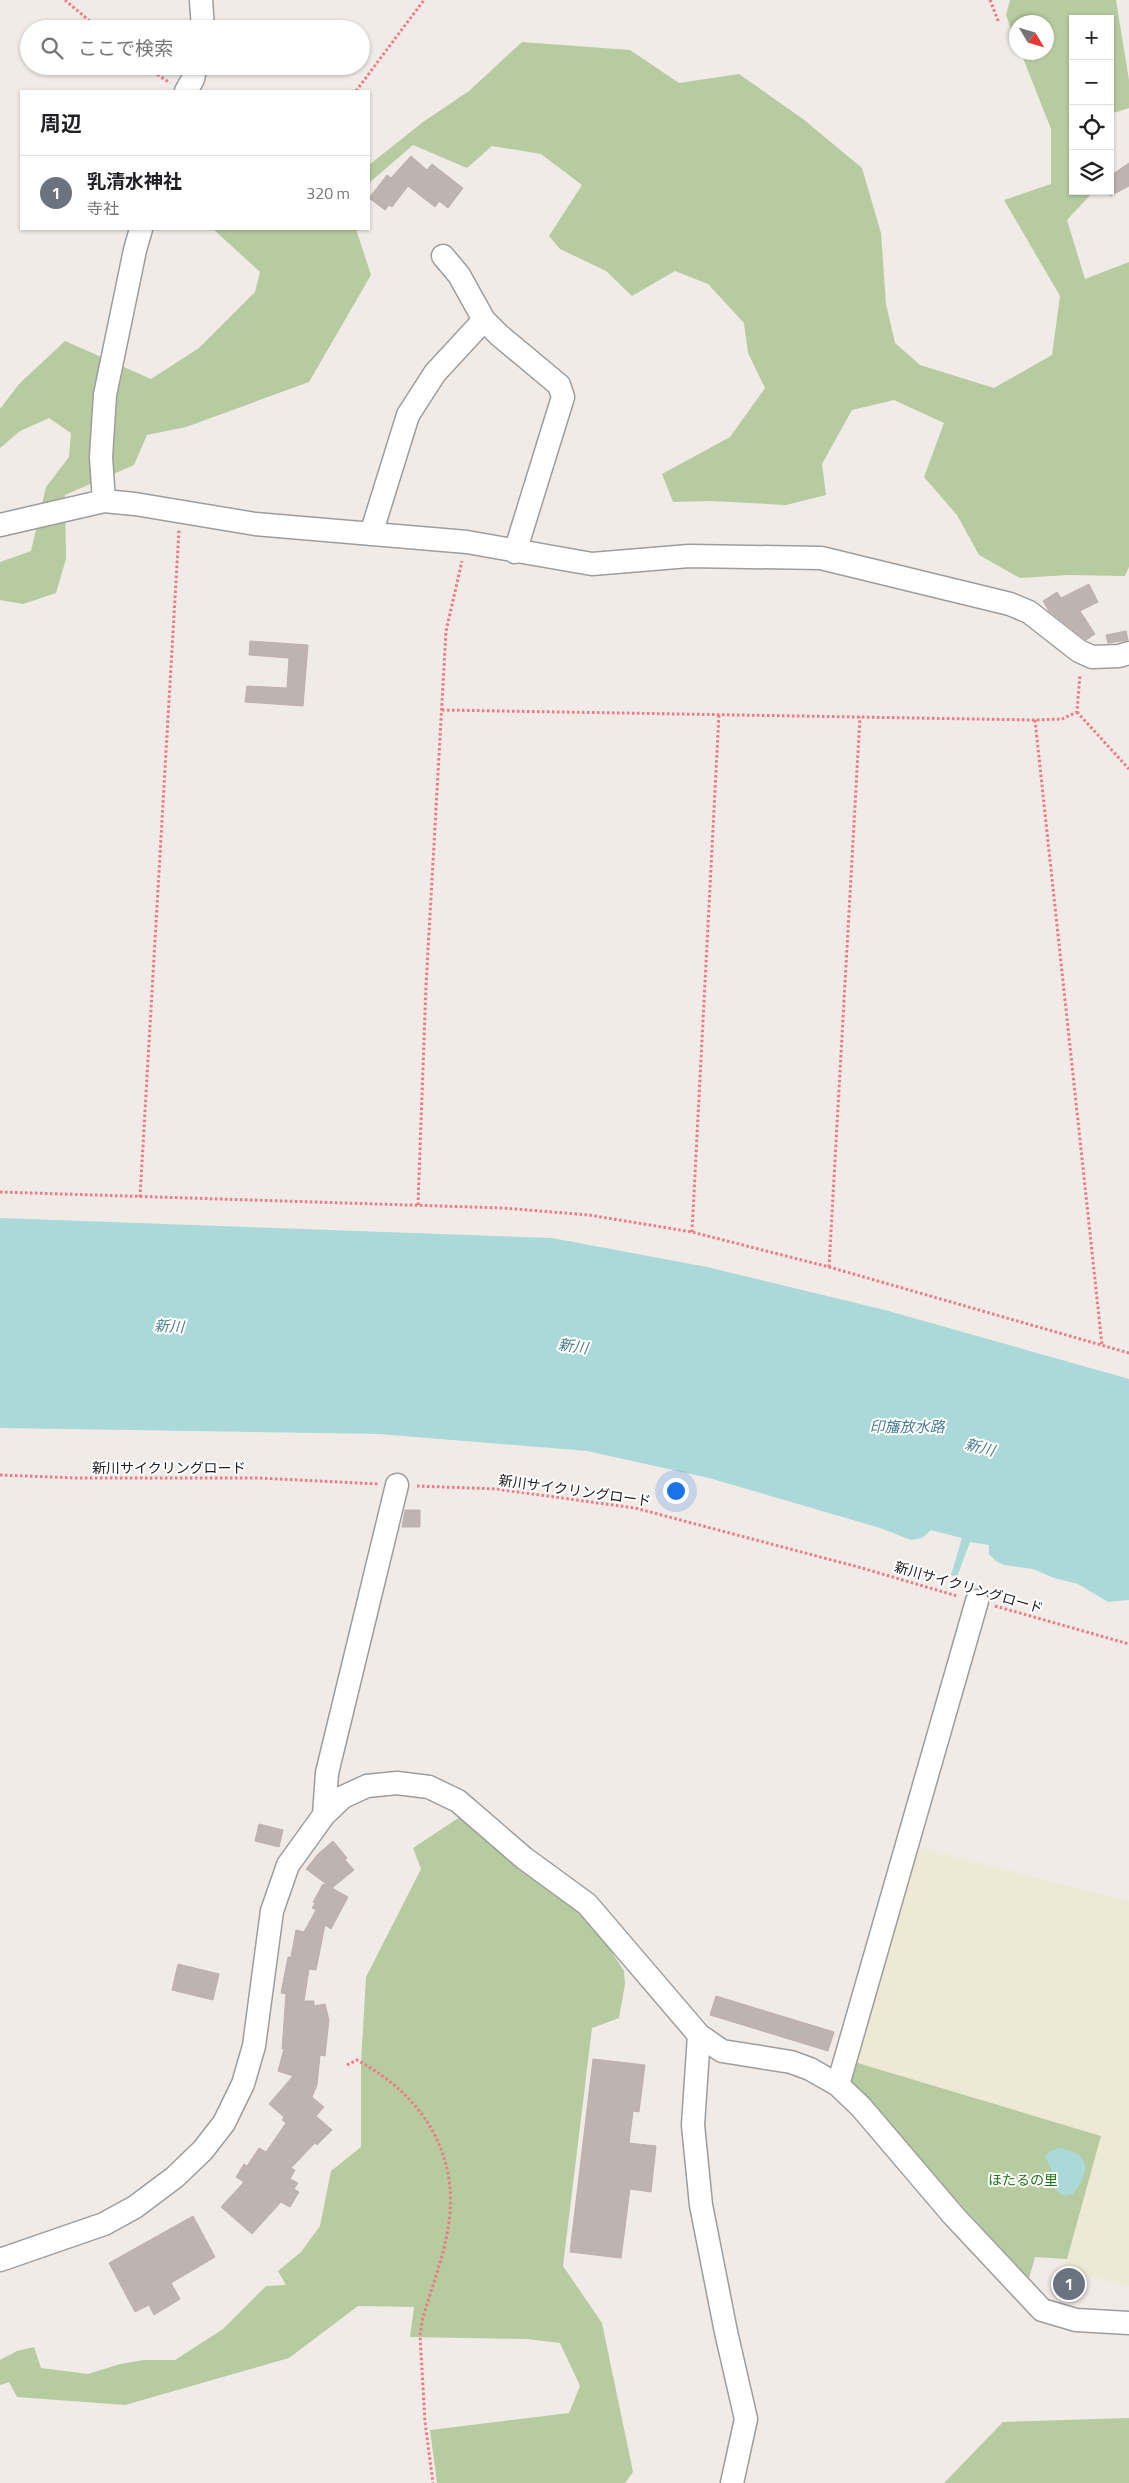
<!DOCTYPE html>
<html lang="ja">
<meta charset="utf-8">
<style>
body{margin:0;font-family:"Titillium Web","Noto Sans JP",sans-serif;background:#f6f6f6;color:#202124}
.controls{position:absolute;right:15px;top:15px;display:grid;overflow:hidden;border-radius:0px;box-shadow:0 1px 4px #0004}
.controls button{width:45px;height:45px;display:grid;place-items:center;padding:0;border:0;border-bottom:1px solid #e0e0e0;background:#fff;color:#202124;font:25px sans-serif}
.compass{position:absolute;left:1009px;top:15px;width:45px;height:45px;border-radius:50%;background:#fff;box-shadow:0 1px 4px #0004;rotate:128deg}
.you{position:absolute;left:675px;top:1490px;width:18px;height:18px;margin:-12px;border:4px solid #fff;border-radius:50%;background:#1a73e8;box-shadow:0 0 0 8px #1a73e833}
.badge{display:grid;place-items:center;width:32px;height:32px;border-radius:50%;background:#bf1036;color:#fff;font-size:16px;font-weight:700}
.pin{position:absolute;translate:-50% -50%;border:2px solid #fff;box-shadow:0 1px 5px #0006}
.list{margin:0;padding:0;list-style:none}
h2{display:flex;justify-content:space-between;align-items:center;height:65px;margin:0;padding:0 20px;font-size:21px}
h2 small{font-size:16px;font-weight:400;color:#757577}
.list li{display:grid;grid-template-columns:32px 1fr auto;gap:15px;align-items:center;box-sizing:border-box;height:75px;padding:0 20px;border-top:1px solid #e0e0e0}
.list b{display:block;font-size:19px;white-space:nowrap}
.list p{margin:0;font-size:16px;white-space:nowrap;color:#757577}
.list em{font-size:16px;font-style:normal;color:#757577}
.icon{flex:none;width:28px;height:28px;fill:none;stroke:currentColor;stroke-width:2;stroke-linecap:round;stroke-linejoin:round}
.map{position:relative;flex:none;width:1129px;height:2483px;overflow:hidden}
.search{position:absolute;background:#fff;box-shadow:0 1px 4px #0004;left:20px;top:20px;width:350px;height:55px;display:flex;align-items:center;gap:12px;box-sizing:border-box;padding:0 18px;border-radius:28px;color:#757577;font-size:19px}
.panel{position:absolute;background:#fff;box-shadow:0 1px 4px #0004;left:20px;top:90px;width:350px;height:140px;border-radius:0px}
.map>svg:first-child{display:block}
.farmland{fill:#ede9d4}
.forest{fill:#b6cb9f}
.water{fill:#abd9d9}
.building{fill:#bdb3b0;stroke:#c0afaa}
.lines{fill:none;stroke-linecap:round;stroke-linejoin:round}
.minor-casing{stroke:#9d9d9d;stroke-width:25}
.path{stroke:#ef7986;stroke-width:3;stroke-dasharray:2.5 2.5;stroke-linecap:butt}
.minor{stroke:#fff;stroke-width:22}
.labels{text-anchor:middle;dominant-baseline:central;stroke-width:4;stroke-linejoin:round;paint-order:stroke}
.street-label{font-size:14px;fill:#202020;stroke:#fff}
.park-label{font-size:14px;fill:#227715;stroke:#fff}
.water-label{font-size:15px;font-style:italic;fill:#497d91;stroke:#fff}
</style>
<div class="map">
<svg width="1129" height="2483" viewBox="0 0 1129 2483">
<rect width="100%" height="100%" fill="#f0ebe7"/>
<path class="farmland" d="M909,1845L1129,1901V2286L1063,2270L1101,2136L851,2061Z"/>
<path class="forest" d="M1010,0H1116L1129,80V108L1110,114V19H1073V191H1094L1067,220L1085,279L1129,262V567L1125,576L1068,575L1020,578L979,555L957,515L924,477L944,423L894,400L852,410L822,464L826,495L786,505L711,501L673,502L662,474L730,437L765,388L748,353L744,323L708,284L675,271L632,296L606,271L560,249L549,236L582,185L541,154L492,146L467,168L413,145L369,183V165L423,122L469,91L522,42L630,50L679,83L739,74L803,119L862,168L881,233L886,304L895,343L920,365L994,388L1052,355L1060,296L1004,200L1051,184V129L1021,53L1046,52V22H1016V42L1006,15Z
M213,229H356L371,275L309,382L186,427L147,435L134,465L65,495L66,559L56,593L23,604L0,600V562L31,551L46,487L69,457L71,433L49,418L20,431L0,448V409L19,384L65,341L151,379L199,348L255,292L260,272Z
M463,1815L503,1855L584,1909L624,1971L625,1984L619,2018L592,2028L563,2266L602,2323L633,2472L625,2483H437L430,2430L569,2413L580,2386L560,2343L527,2339L410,2337L414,2307L358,2306L289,2358L125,2405L17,2397L9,2382L0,2385V2360L17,2351L34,2347L41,2368L88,2374L120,2364L144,2360H175L223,2329L266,2286L286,2285L278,2271L301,2252L320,2226L331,2171L361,2147V2063L366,1977L421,1869L413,1848Z
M851,2061L1101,2136L1067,2259L1035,2257L1029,2278L861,2098L847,2078Z
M1129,2418V2483H944L1003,2422Z"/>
<path class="water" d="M0,1218L552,1238L707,1267L885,1310L1129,1379V1600L1108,1602L1078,1584L1054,1578L1033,1569L1004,1565L996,1561L989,1554V1545L970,1542L957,1577L951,1575L962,1538L931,1530L922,1538L911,1540L880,1528L709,1478L587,1451L379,1434L0,1428Z
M1060,2148C1093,2154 1090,2172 1073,2194L1064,2196L1055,2189L1052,2171L1045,2156L1049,2152Z"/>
<path class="building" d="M411,156L427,170L432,164L463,188L448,208L439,201L435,207L408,186L392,207L389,205L385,210L369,198L387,175L391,178Z
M1129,163V186L1110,196V176Z
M1089,584L1098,602L1080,611L1095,634L1086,640L1049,611L1043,601L1057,592L1061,598Z
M1126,631L1128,640L1108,643L1106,635Z
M250,641L308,645L303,706L245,702L247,686L287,688L289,658L249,655Z
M405,1510H420V1527H402Z
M259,1824L283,1830L279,1847L255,1841Z
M333,1841L347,1858L345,1860L354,1870L332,1888L348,1897L331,1929L325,1925L316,1970L309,1969L304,2001H314V2006L325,2004L329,2020L325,2056L320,2055L317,2085L312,2097L324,2107L316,2116L332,2130L317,2145L315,2143L291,2168L295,2170L290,2179L298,2183L294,2189L299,2192L290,2207L281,2202L252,2234L221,2207L244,2182L236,2177L244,2164L247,2166L259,2148L266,2152L286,2123L282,2120L284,2117L269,2104L293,2076L278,2071L284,2049H282L286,1994L281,1993L288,1957H291L296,1930L304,1932L316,1910L312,1908L315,1903L313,1902L323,1884L329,1886L306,1869L318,1854Z
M178,1964L219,1974L213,2000L172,1990Z
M716,1996L834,2032L828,2051L710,2015Z
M593,2059L645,2065L639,2112L633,2111L629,2143L656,2146L651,2192L630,2189L621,2258L570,2252Z
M193,2216L215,2257L171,2283L180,2299L154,2315L149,2305L135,2312L109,2263Z"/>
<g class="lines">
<defs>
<path id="minor" d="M201,0L203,29
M186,91L193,79L196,66
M443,256L459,275L484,320L499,335L559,385L563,397L515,552
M104,501L101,457L105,395L135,250L141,229
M0,525L104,501L135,504L255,524L467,542L592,564L689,556L821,558L1010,604L1029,612L1079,651L1092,657L1119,656L1129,653
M371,534L408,415L435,373L484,320
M324,1815L327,1773L397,1485
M699,2035L693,2125L701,2205L726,2332L746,2419L732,2483
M838,2085L977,1601
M0,2260L104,2224L135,2207L175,2177L203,2150L224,2123L243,2084L254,2046L272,1911L288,1865L324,1815L343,1797L367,1786L397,1783L429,1787L458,1801L524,1858L587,1904L699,2035L722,2051L791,2062L810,2069L838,2085L861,2107L953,2215L1042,2310L1076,2320L1129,2323"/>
</defs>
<use href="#minor" class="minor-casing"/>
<path class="path" d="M65,0L99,29
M990,0L999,23
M145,66L170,83
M356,91L424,0
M442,710L1035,720L1062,719L1077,712L1080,674
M1077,712L1129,769
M1035,720L1102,1345
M0,1192L503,1208L589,1215L692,1232L829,1267L1129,1353
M140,1197L179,530
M418,1205L426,986L446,631L462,561
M692,1232L719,714
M829,1267L860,717
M0,1475L76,1478H259L378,1484
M417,1486L496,1489L635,1508L862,1568L957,1596
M995,1606L1129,1644
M347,2065L357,2060C422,2095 461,2154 448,2229C443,2260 430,2291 422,2321L420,2335L425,2422L433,2483"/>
<use href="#minor" class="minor"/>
</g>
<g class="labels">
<g class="street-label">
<text x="169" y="1467">新川サイクリングロード</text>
<text transform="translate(575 1490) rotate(8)">新川サイクリングロード</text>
<text transform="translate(969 1587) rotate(16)">新川サイクリングロード</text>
</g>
<g class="park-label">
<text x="1023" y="2179">ほたるの里</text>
</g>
<g class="water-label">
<text transform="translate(169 1326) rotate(3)">新川</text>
<text transform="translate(573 1346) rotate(8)">新川</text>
<text x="907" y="1426">印旛放水路</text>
<text transform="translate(980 1447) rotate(15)">新川</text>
</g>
</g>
</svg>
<div class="controls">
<button>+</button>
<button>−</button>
<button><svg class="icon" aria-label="locate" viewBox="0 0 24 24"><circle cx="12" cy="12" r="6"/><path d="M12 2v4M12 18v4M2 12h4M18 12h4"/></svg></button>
<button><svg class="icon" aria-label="layers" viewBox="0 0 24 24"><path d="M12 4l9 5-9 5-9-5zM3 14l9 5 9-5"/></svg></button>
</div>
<svg class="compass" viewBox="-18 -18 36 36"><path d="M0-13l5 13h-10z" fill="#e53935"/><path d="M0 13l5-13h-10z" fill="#757577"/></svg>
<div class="you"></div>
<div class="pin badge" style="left:1069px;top:2284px;background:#6b7280">1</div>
<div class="search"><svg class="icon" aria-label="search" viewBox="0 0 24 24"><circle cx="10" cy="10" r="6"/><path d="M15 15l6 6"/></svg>ここで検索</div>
<section class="panel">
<h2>周辺<small></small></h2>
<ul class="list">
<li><span class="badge" style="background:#6b7280">1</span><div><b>乳清水神社</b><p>寺社</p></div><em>320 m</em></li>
</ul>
</section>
</div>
